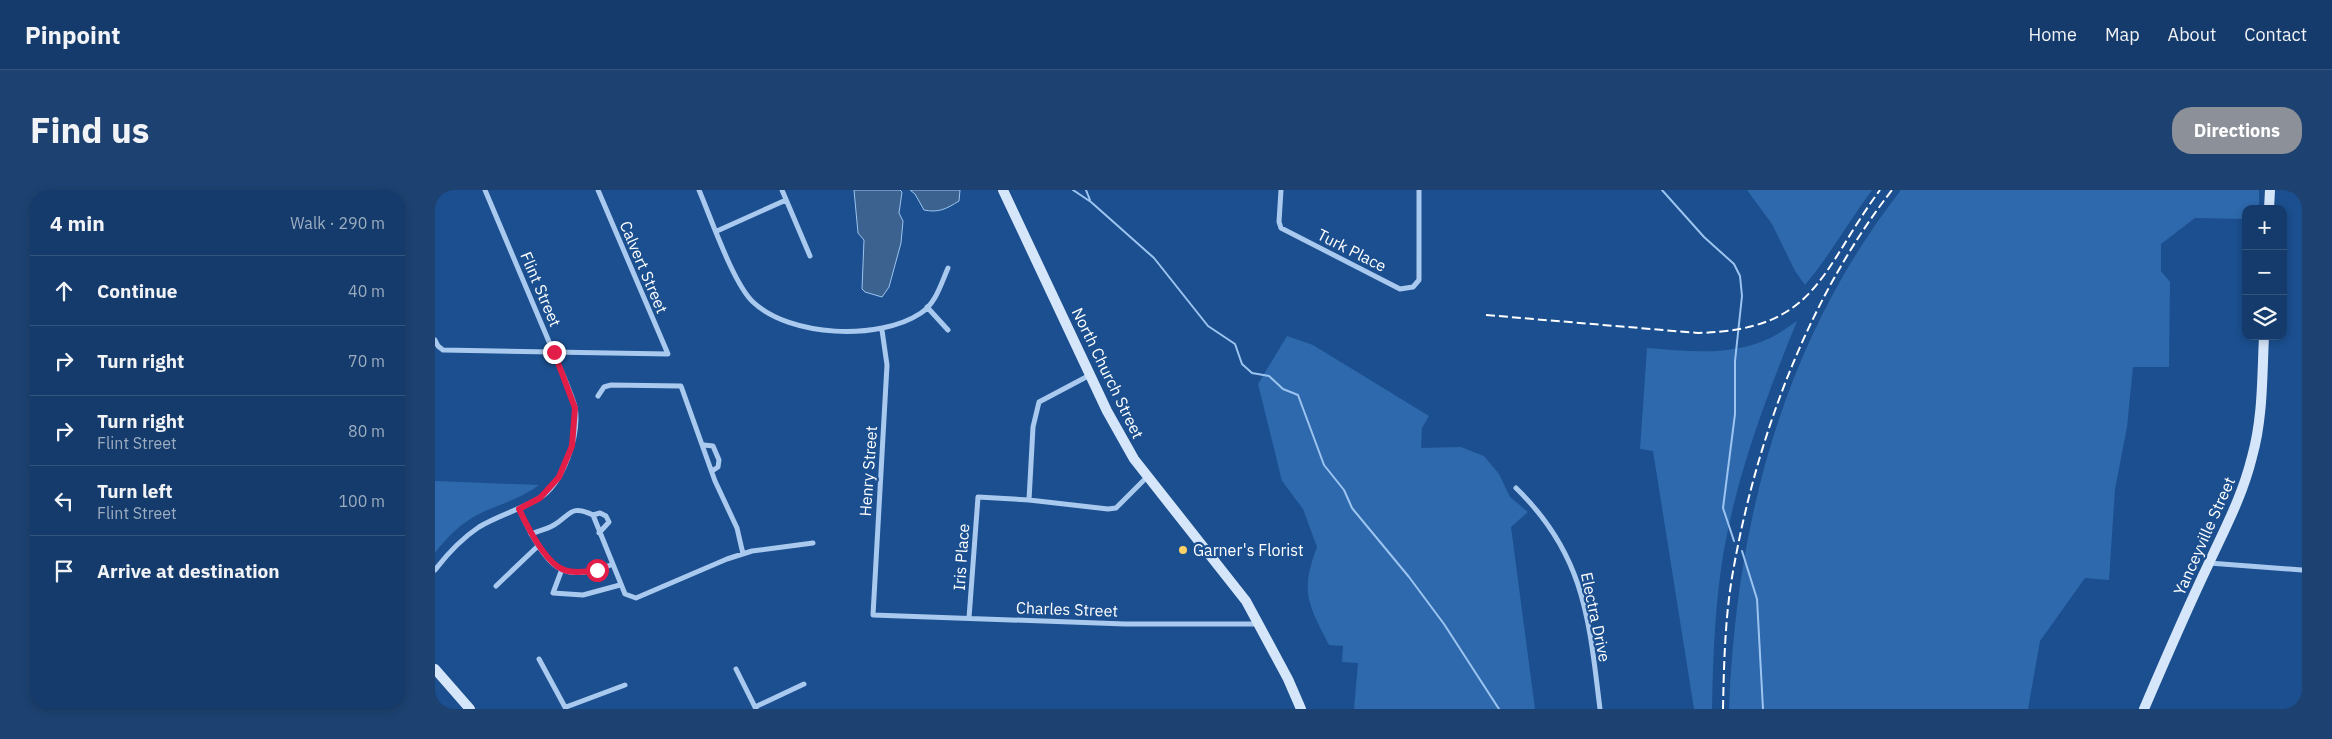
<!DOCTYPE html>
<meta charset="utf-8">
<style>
body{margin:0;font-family:"IBM Plex Sans",sans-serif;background:#1d4271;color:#f1f3f6}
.controls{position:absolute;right:15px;top:15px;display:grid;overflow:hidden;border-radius:10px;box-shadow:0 2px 8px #0003}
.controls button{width:45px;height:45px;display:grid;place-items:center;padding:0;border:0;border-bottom:1px solid #33557e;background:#143b6b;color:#f1f3f6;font:25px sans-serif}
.stop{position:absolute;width:15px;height:15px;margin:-11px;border:4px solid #e11d48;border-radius:50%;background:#fff}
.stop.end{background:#e11d48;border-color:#fff;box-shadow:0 1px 5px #0008}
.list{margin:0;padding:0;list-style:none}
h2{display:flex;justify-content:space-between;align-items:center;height:65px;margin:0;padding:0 20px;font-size:21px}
h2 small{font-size:16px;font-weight:400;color:#9dadc1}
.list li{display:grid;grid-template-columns:32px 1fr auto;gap:15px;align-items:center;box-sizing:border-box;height:70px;padding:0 20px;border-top:1px solid #33557e}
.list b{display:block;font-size:19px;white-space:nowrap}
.list p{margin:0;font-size:16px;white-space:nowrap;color:#9dadc1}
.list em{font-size:16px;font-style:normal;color:#9dadc1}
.icon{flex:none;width:28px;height:28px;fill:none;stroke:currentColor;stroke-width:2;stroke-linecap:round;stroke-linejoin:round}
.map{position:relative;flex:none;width:1867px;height:519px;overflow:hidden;border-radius:20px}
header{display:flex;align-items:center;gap:30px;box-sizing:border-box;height:70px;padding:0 25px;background:#143b6b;border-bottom:1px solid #33557e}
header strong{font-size:24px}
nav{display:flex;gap:28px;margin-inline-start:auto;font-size:18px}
.intro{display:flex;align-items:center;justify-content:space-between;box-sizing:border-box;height:120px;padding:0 30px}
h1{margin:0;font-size:35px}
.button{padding:12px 22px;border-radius:20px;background:#8c9099;color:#fff;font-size:18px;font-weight:700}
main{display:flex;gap:30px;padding:0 30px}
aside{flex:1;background:#143b6b;border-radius:20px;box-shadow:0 2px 8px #0003}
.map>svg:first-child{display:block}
.green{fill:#2e69ad}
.water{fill:#3c6290;stroke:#9cc4f0}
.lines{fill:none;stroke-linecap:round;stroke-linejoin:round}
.stream{stroke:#9cc4f0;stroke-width:2}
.street{stroke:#a9c9ee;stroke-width:5}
.secondary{stroke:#d6e6fa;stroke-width:10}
.rail{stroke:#fff;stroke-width:2;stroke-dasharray:9 4;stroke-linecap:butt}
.route{stroke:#e11d48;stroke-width:6}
.poi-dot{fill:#ffd166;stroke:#1b4f8f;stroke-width:2}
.labels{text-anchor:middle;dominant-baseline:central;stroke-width:4.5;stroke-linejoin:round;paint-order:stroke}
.street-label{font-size:16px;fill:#fff;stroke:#1b4f8f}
.poi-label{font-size:16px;fill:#fff;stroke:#1b4f8f;text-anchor:start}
</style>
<header>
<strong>Pinpoint</strong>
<nav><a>Home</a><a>Map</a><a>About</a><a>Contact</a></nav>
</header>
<div class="intro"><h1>Find us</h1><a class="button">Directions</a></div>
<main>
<aside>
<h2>4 min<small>Walk · 290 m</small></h2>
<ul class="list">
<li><svg class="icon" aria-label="ahead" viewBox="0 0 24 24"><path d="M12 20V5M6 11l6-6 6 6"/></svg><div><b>Continue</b></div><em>40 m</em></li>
<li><svg class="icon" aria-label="right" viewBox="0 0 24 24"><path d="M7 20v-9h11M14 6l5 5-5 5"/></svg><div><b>Turn right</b></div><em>70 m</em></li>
<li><svg class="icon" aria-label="right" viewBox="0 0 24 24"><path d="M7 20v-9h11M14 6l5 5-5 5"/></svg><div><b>Turn right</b><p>Flint Street</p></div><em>80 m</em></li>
<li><svg class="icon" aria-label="left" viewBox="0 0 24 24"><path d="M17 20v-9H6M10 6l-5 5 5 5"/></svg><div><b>Turn left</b><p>Flint Street</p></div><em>100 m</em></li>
<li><svg class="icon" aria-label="arrive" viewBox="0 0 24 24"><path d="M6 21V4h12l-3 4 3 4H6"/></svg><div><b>Arrive at destination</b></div></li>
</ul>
</aside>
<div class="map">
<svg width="1867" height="519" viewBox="0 0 1867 519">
<rect width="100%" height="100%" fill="#1b4f8f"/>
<path class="green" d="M1312,0H1437C1414,31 1395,65 1370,95L1360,81L1337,34Z
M1466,0H1824V19H1811V29L1760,28L1726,54V81L1735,92L1734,177H1698L1692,237L1680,299L1674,390L1650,388L1605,451L1593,519H1294C1301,332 1349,149 1466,0Z
M1362,131C1332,205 1303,281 1289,360C1280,412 1278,466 1277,519H1259L1218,261L1205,259L1212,158C1253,161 1296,167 1335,148C1344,144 1353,137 1362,131Z
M852,146L878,155L994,226L987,238L986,258L1026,257L1049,266L1064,284L1075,307L1093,322L1076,337L1100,519H919L923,473L907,472L908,456L894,455C873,414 865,402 882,357L868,319L847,291L823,194Z
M0,291L104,295C86,309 64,314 44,324C26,333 12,347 0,363Z"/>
<path class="water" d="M419,0H465L467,2L464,23L468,31L466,53L454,97L447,107L430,102L427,99L429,50L423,43Z
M475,0H525L524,11C511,19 504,23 489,20L480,4Z"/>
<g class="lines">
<path class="stream" d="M638,0L656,12L719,68L773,136L800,154L807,174L817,183L834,186L848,199L863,205L889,275L909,300L917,318L974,387L1009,434L1064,519
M651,0L655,10
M1227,0L1269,47L1299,74L1305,86L1307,106L1300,171V224L1288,318L1299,351
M1307,361L1322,409L1328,519"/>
<path class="street" d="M264,0C276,28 298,93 318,112C355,147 444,151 486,123C501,113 506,94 513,78
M347,0L375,66
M846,0L844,32L846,38L965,99L978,97L984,90V0
M282,41L351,10
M492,117L513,140
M447,140L452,175L438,425L690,434H824
M0,150L3,156L8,160L233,164L163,0
M163,206L169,197L176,195L246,196L280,291L302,338L308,364
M269,255L278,256L284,270L283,277L277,281
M1081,298C1150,365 1154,430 1165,519
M594,310L598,237L604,212L655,185
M84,319C92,336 108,371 126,379C142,387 161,380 176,375
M158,325L165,323L171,326L174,332L164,343
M96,344C104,341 112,339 119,335C136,325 135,314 158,325L190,404L201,408L292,369L317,361L378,353
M1774,373L1867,380
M127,379L118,403L148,405L185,395
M0,380C13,363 26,349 44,337C62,326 84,320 103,309C128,295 145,245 140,217C138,209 134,200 131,192L50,0
M61,396L104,355
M534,428L543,307L594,310L673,319L681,318L712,287
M104,469L131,519
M301,479L321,519
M131,517L190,495
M320,517L369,494"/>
<path class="secondary" d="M568,0L672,221L699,269L811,411L853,489L866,519
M1834,19L1835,0
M0,479L35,519
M1709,519C1730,470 1751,421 1774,373C1791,336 1807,307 1817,267C1828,228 1827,187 1829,146"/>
<path class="rail" d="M1051,125L1263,143C1383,140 1385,81 1445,0
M1288,519C1289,472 1290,423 1299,376C1323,244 1374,107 1457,0"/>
</g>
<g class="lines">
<path class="route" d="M119,162L140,218L137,256L124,287L105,308L84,319C92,336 109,371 127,379C137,384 151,382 162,380"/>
</g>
<circle class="poi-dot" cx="748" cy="360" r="5"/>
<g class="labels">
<g class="street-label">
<text transform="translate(917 60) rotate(27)">Turk Place</text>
<text transform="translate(209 77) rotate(67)">Calvert Street</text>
<text transform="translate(106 99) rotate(67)">Flint Street</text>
<text transform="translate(673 183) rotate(64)">North Church Street</text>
<text transform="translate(433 281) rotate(-86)">Henry Street</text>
<text transform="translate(1769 346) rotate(-66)">Yanceyville Street</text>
<text transform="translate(526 367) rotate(-86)">Iris Place</text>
<text transform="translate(632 419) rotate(2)">Charles Street</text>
<text transform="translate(1161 427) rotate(78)">Electra Drive</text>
</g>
<g class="poi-label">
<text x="758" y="360">Garner's Florist</text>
</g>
</g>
</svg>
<div class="controls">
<button>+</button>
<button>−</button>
<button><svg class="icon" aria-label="layers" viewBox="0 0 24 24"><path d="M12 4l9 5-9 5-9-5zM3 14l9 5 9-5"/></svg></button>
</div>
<div class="stop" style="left:162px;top:380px"></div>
<div class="stop end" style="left:119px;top:162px"></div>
</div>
</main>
